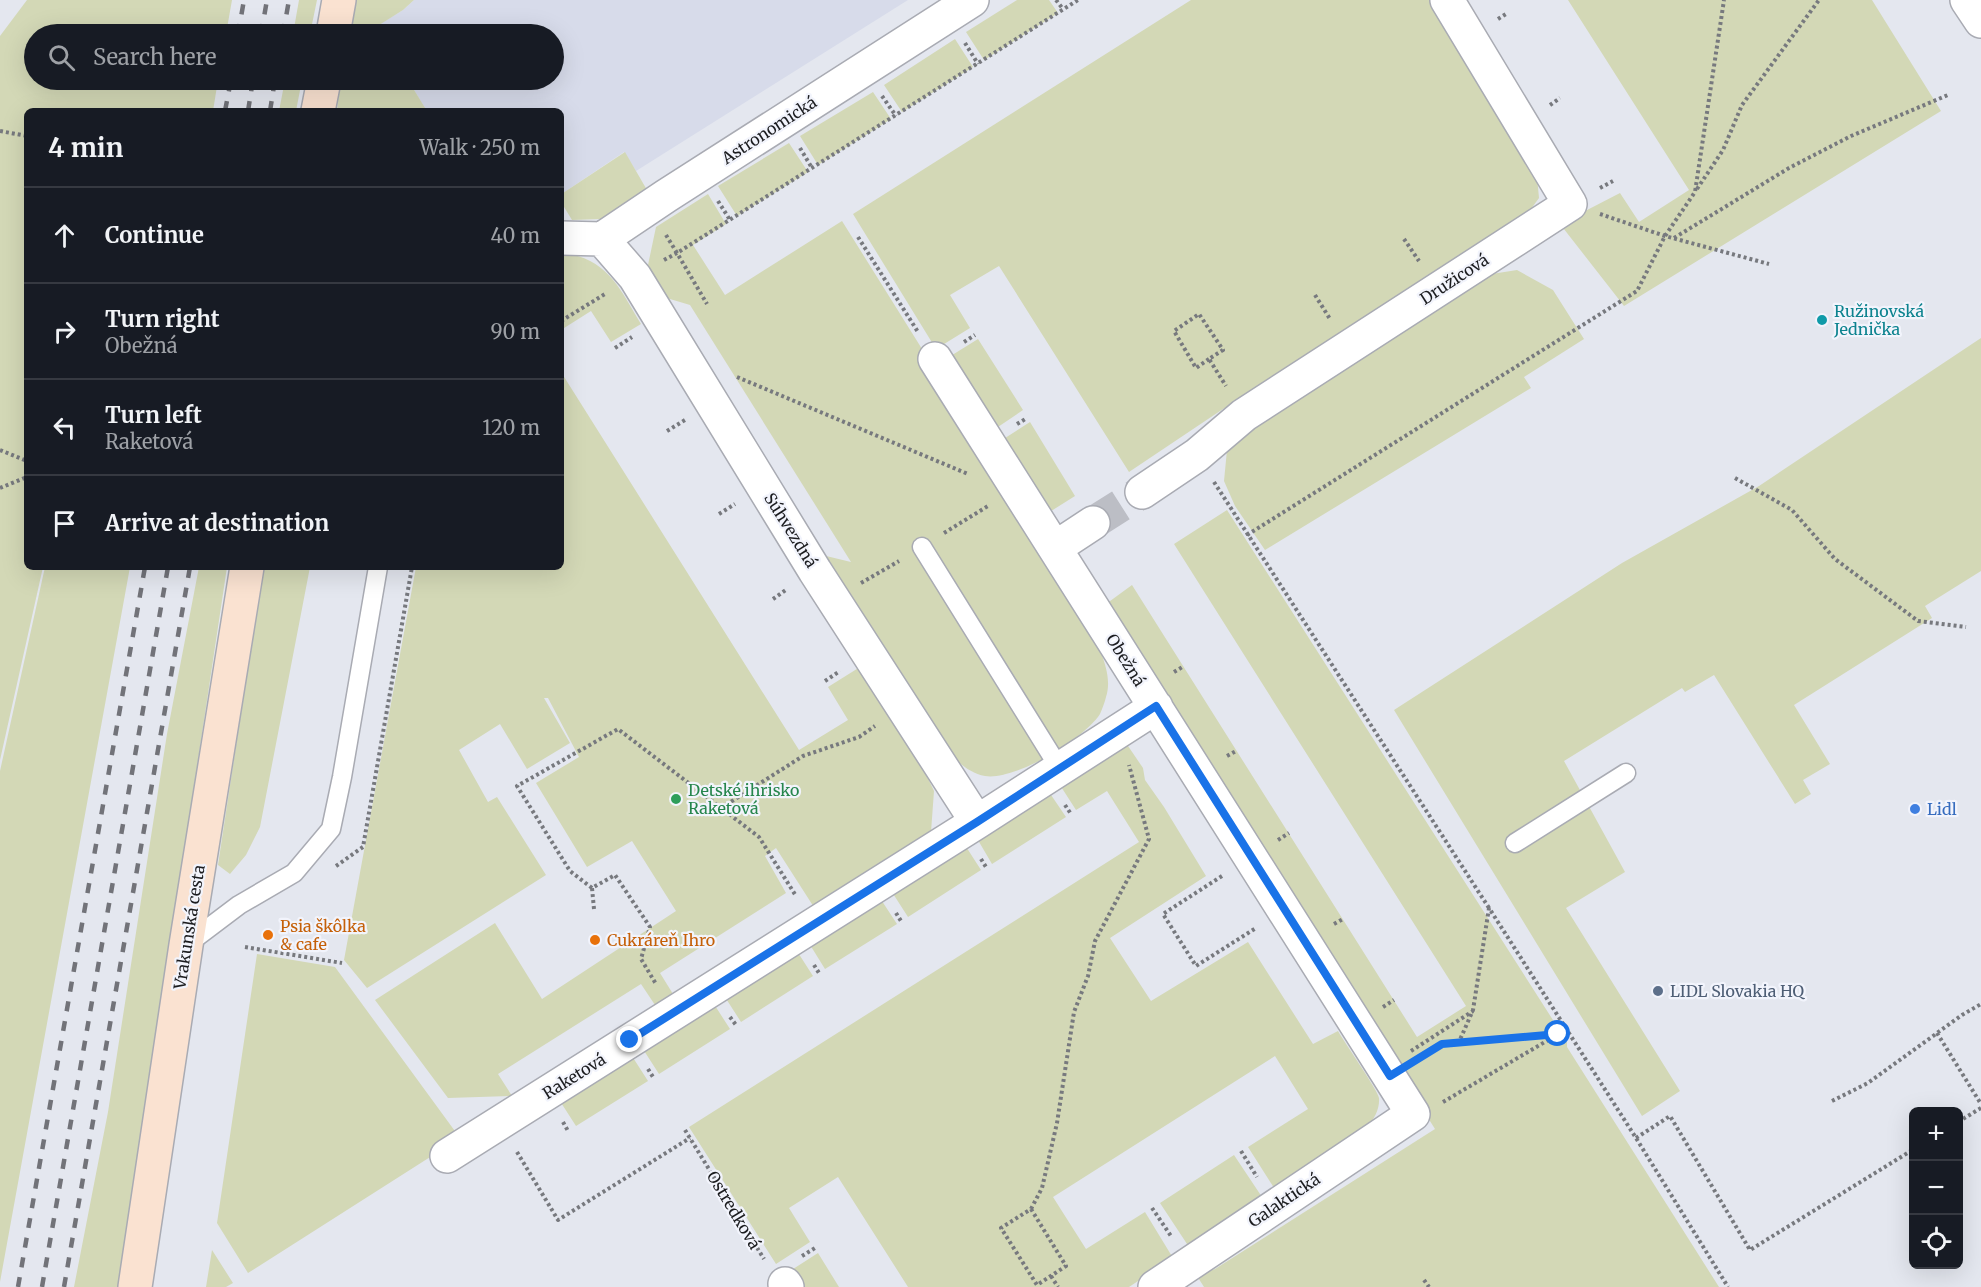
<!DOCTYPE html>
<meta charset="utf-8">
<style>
body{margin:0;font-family:Merriweather,serif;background:#242831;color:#f1f3f6}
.controls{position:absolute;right:18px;bottom:18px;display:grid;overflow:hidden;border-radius:9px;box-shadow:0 6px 24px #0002}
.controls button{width:54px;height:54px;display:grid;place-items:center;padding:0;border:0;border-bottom:2px solid #363941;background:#171b24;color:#f1f3f6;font:30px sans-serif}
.stop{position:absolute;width:18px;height:18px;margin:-14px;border:4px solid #1a73e8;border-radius:50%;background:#fff}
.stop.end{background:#1a73e8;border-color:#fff;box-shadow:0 2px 6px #0008}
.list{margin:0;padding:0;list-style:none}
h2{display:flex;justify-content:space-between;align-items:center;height:78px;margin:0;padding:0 24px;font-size:26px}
h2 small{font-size:20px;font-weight:400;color:#9ea1a6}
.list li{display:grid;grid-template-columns:39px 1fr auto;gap:18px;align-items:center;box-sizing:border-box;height:96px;padding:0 24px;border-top:2px solid #363941}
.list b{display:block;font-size:22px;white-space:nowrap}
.list p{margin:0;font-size:20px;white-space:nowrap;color:#9ea1a6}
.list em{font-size:20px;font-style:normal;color:#9ea1a6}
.icon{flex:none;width:33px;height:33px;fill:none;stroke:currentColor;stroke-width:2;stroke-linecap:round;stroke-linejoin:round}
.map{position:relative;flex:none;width:1981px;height:1287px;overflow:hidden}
.search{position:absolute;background:#171b24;box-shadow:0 6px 24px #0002;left:24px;top:24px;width:540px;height:66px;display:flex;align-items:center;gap:15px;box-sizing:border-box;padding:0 21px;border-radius:33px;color:#9ea1a6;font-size:22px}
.panel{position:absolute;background:#171b24;box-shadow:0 6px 24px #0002;left:24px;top:108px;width:540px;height:462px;border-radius:9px}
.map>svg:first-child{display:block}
.built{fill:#d7dbea}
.green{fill:#d3d8b6}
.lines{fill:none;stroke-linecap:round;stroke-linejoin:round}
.minor-tunnel{stroke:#bcbec5;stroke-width:33;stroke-dasharray:33 16;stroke-linecap:butt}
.service-casing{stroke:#a9abb3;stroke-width:21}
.minor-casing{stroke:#a9abb3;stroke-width:36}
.tertiary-casing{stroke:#a9abb3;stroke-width:36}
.secondary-casing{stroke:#a9abb3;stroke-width:36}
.path{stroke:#77797e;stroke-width:4;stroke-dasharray:3 3;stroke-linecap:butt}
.service{stroke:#fff;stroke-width:18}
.minor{stroke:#fff;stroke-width:33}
.tertiary{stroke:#fff;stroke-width:33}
.secondary{stroke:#fae2d1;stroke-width:33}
.rail{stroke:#727379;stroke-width:4.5;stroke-dasharray:10 10;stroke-linecap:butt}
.route{stroke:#1a73e8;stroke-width:8}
.culture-dot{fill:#0f9aa8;stroke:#f2f4fc;stroke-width:2}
.leisure-dot{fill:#2e9e5b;stroke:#f2f4fc;stroke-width:2}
.shop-dot{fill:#3f7fe0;stroke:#f2f4fc;stroke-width:2}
.food-dot{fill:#e8710a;stroke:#f2f4fc;stroke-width:2}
.service-dot{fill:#5c6f8a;stroke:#f2f4fc;stroke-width:2}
.labels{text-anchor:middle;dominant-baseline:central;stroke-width:4.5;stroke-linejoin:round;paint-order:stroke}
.street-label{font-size:16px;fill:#1b1c1f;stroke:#f2f4fc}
.culture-label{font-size:16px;fill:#0d838f;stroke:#f2f4fc;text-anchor:start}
.leisure-label{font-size:16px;fill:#27864d;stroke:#f2f4fc;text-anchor:start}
.shop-label{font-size:16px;fill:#366cbe;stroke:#f2f4fc;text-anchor:start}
.food-label{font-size:16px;fill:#c56008;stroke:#f2f4fc;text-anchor:start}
.service-label{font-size:16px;fill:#4e5e75;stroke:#f2f4fc;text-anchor:start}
</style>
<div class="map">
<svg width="1981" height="1287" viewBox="0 0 1981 1287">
<rect width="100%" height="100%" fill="#e4e7ef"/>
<path class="built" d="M414,0H908L636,171L624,152L563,193L561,192V111H427L408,80H554V34H380L375,27L403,10Z"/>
<path class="green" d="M27,0H232L226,34H34V80H218L213,111H27V567H43L0,760V36Z
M299,0H317L310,34H293Z
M354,0H414L403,10L376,27L380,34H348Z
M1017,0H1049L1058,13L984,60L966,32Z
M1191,0H1438L1535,156L1539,198L1514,232L1271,385L1223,409L1129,472L999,266L950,295L970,328L936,349L853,214Z
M1568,0H1872L1941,111L1624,306L1560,224L1620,193L1639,222L1689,190Z
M955,39L973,67L902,112L884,85Z
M285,80H302L296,111H279Z
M340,80H408L427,111H337Z
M873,92L891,119L818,165L800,136Z
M789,143L808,172L737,216L718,186Z
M625,152L647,190L601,219L572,220L561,202L563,193Z
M708,194L726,224L693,245L725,295L842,221L1014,496L1101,652C1106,667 1111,681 1106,697C1105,702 1102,709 1100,714C1084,739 1015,781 985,776C968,773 956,760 944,748L822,555L851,562L690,305L660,296L648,265L656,227Z
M561,252C609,260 618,286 641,324L611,342L591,311L561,330Z
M1517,270L1553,290L1584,339L1524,377L1531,388L1265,550L1235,506L1224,481L1227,450L1248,423L1479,276Z
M1981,338V571L1925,606L1932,618L1794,705L1830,764L1803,780L1811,794L1795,804L1714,675L1685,692L1682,688L1564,761L1625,872L1566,908L1680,1091L1642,1116L1394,710L1622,563L1759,486Z
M978,339L1023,410L995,429L949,357Z
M561,372L799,750L848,720L828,687L860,667L922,766L934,791L931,832L817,912L776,848L765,856L786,893L660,973L673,994L655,1005L641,984L498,1074L512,1096L448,1098L375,1000L495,923L542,999L676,911L632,841L587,867L536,783L579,757L548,698H544L570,743L527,769L500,724L459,750L488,802L497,797L546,875L367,988L344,960L416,567H561Z
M1030,422L1075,496L1048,513L1002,440Z
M1227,510L1567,1042V1047L1719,1287H1204L1197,1276L1215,1269L1435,1129L1106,604L1132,585L1417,1037L1466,1006L1174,544Z
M45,567H130L0,1282V771Z
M199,567H227L119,1287H74L108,1112L167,734Z
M263,567H310L260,827L246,855L230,874L218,865Z
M1126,743L1143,768L1145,780L1164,807L1206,876L1110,938L1151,1001L1248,942L1313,1044L1338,1031C1344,1042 1378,1090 1379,1098C1382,1136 1304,1174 1276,1191L1248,1147L1308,1109L1275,1056L1053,1197L1086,1249L1145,1212L1173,1258L1129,1287H908L838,1177L789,1208L810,1242L776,1264L689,1127L1139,842L1107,791L1076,810L1058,782Z
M1047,789L1066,817L992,864L975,835Z
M963,842L981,870L908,917L890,889Z
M878,895L897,924L825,969L807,940Z
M795,948L813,976L741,1022L723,994Z
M257,954L335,967L460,1138L248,1273L217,1223Z
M712,1001L730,1029L659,1074L641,1046Z
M630,1053L648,1081L576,1126L558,1098Z
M1234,1155L1264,1200L1189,1247L1160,1203Z
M212,1250L233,1283L226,1287H206Z
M818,1253L839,1287H800L790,1271Z"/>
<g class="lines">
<path class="minor-tunnel" d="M1093,523L1142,492"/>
<defs>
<path id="service" d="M922,547L1060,769
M1515,843L1626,773
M186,945L239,905L294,873L331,829L342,777L378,567"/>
<path id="minor" d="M561,238L602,239L666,196L972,0
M602,239L635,277L815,571L977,822
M935,359L1413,1114L1155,1287
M1142,492L1197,455L1244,415L1570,204L1447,0
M1055,548L1093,523
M447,1156L977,822L1156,707
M785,1284L787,1287"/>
<path id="tertiary" d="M1967,0L1981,21"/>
<path id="secondary" d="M333,34L339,0
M318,111L324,80
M135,1287L186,945L247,567"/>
</defs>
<use href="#service" class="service-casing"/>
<use href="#minor" class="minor-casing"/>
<use href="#tertiary" class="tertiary-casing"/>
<use href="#secondary" class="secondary-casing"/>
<path class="path" d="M1056,0L1063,9
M1498,19L1506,14
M965,43L978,64
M882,96L896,116
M1550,105L1560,98
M0,131L27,136
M800,148L812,168
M1600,188L1613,181
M1697,189L1723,150L1742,105L1819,0
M718,201L730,220
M1600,214L1665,236L1769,264
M666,235L677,253L1078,0
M858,237L918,332
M1674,238L1789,168L1851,136L1948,95
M1404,239L1419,261
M664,260L677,253L707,304
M1315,295L1330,319
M561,321L605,294
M964,342L975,335
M615,348L632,337
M1209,359L1196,368L1174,331L1199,314L1223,350L1209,359L1226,386
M737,377L968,474
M1017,424L1027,418
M667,431L685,420
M0,450L27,461
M1735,478L1792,510L1835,559L1918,621L1966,627
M1214,482L1489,908
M0,488L27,477
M719,514L735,504
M944,533L988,506
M1247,535L1637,291L1665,236L1695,192L1724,0
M861,583L899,561
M773,599L787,589
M1174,672L1184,666
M825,681L840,671
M1227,756L1236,751
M1065,805L1071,814
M721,808L803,756L859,737L875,726
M1278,840L1289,833
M981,859L986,867
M336,866L363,847L412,567
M1222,876L1163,914L1196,966L1256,928
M592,888L570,871L517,786L618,729L759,837L796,896
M594,909L592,888L615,875L650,927L641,959L656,984
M896,913L901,921
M1334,924L1343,919
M245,947L342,963
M814,965L819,973
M1383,1007L1394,1000
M730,1017L736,1025
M1569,1033L1459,1042L1473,1010L1489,908L1636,1138L1728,1287
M1937,1033L1981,1104
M1411,1051L1473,1011
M1416,1060L1442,1044L1459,1042
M648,1069L653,1077
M1832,1101L1868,1083L1962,1015L1981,1004
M1443,1102L1555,1036
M563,1122L568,1131
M1958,1122L1981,1108
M685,1130L764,1259
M1636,1138L1670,1116L1750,1250L1914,1149
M1241,1151L1257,1177
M517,1152L558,1220L690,1138
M1152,1208L1171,1236
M1031,1209L1042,1188L1057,1123L1074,1012L1088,976L1095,941L1149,839L1129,765
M1031,1209L1066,1266L1037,1285L1001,1228Z
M802,1256L815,1248
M1051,1276L1058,1287
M1424,1280L1429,1287"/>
<use href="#service" class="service"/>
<use href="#minor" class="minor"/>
<use href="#tertiary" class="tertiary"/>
<use href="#secondary" class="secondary"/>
<path class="rail" d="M238,34L244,0
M261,34L267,0
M283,34L289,0
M225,111L231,80
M248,111L253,80
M270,111L275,80
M18,1287L145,567
M42,1287L168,567
M64,1287L190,567"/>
</g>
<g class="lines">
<path class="route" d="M630,1040L977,822L1156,706L1390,1076L1442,1044L1558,1034"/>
</g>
<circle class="culture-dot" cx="1822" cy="320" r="6"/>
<circle class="leisure-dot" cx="676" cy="799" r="6"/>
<circle class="shop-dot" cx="1915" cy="809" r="6"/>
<g class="food-dot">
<circle cx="268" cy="935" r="6"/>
<circle cx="595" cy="940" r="6"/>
</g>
<circle class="service-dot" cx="1658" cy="991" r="6"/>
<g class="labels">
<g class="street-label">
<text transform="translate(769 130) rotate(-33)">Astronomická</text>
<text transform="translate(1454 279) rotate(-33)">Družicová</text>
<text transform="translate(791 530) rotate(58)">Súhvezdná</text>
<text transform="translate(1126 660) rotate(58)">Obežná</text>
<text transform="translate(189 927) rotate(-81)">Vrakunská cesta</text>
<text transform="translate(574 1076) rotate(-32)">Raketová</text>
<text transform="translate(1284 1200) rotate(-34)">Galaktická</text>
<text transform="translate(734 1210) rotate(59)">Ostredková</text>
</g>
<g class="culture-label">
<text x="1834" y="311">Ružinovská<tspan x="1834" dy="18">Jednička</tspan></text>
</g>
<g class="leisure-label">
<text x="688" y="790">Detské ihrisko<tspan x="688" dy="18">Raketová</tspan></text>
</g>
<g class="shop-label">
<text x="1927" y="809">Lidl</text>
</g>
<g class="food-label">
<text x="280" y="926">Psia škôlka<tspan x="280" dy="18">&amp; cafe</tspan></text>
<text x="607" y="940">Cukráreň Ihro</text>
</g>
<g class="service-label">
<text x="1670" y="991">LIDL Slovakia HQ</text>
</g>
</g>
</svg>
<div class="controls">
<button>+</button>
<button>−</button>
<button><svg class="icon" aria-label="locate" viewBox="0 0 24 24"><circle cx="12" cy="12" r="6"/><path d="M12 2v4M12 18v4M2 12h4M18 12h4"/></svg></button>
</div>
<div class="stop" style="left:1558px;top:1034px"></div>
<div class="stop end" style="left:630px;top:1040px"></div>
<div class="search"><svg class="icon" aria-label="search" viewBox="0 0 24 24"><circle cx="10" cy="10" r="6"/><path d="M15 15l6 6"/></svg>Search here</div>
<section class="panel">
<h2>4 min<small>Walk · 250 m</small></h2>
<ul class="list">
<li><svg class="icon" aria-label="ahead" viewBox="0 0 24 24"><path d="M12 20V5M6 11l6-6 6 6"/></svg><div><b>Continue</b></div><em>40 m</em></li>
<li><svg class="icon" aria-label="right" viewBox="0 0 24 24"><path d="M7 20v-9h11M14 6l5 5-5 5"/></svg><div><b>Turn right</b><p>Obežná</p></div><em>90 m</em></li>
<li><svg class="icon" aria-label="left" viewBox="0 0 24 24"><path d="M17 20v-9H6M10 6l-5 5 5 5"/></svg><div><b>Turn left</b><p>Raketová</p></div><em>120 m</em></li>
<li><svg class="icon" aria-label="arrive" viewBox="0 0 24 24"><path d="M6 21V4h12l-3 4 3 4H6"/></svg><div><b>Arrive at destination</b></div></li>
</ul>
</section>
</div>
